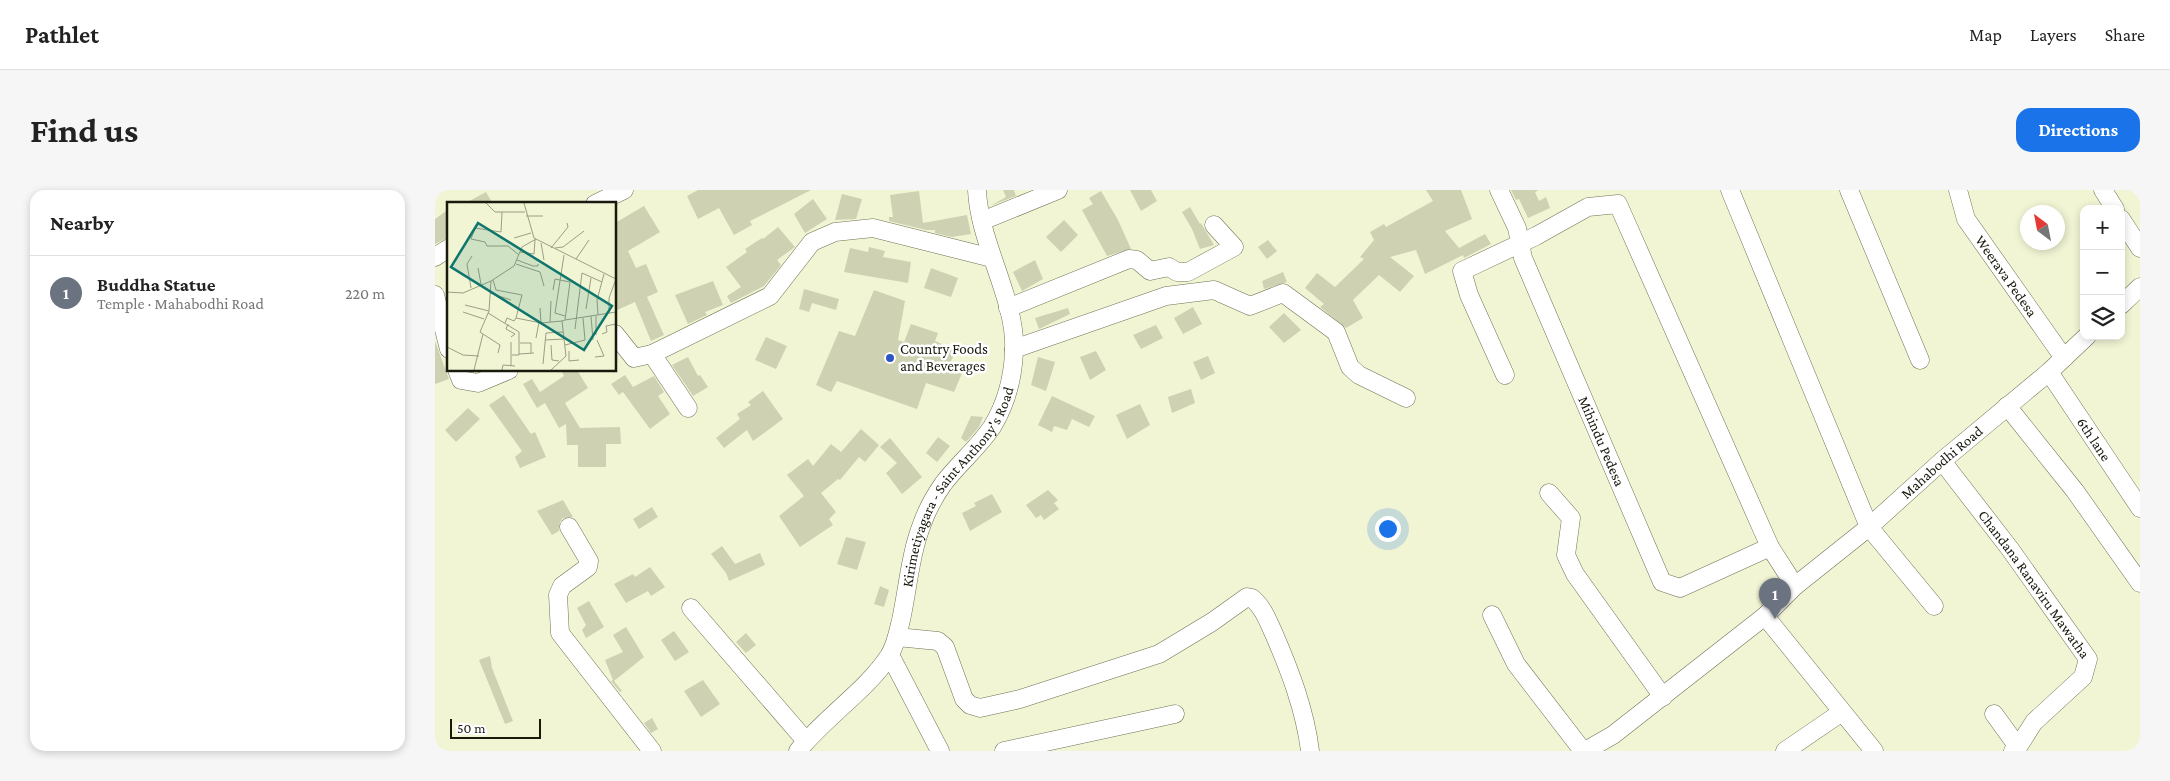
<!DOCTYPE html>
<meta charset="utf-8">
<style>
body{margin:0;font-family:"Crimson Pro",serif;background:#f6f6f6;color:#222}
.controls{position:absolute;right:15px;top:15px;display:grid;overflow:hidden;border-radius:10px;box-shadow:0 2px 8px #0003}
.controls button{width:45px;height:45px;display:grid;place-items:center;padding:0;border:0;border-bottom:1px solid #e0e0e0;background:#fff;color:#222;font:25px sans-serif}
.compass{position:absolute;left:1585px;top:15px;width:45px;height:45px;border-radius:50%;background:#fff;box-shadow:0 2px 8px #0003;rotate:328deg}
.scale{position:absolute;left:15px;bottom:12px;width:91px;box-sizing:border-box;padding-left:5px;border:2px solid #191a0e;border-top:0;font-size:14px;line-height:18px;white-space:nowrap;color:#191a0e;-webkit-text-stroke:4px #fff;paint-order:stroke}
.you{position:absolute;left:952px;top:338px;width:18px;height:18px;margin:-12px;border:4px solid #fff;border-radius:50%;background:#1a73e8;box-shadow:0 0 0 8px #1a73e833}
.badge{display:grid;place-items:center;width:32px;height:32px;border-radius:50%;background:#1a73e8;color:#fff;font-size:16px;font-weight:700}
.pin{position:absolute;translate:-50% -41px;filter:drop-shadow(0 1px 2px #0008)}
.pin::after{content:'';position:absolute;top:26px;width:18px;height:15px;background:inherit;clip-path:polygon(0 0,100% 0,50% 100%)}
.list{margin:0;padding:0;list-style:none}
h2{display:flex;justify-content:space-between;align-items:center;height:65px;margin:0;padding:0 20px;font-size:21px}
h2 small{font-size:16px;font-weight:400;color:#767676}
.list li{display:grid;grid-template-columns:32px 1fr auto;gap:15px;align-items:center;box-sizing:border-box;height:75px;padding:0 20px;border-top:1px solid #e0e0e0}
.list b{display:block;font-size:19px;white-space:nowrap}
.list p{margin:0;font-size:16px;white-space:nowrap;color:#767676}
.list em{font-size:16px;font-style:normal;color:#767676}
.icon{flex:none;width:28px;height:28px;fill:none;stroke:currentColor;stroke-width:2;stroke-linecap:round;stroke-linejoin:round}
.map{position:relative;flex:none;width:1705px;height:561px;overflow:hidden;border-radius:15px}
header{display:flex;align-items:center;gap:30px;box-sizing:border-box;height:70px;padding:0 25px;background:#fff;border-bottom:1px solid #e0e0e0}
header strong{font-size:24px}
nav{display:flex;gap:28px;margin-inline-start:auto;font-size:18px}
.intro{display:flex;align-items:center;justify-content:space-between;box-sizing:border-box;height:120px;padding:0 30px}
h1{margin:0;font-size:35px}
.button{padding:12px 22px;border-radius:15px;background:#1a73e8;color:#fff;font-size:18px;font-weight:700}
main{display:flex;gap:30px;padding:0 30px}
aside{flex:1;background:#fff;border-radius:15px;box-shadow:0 2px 8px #0003}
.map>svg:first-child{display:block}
.building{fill:#ced2b2}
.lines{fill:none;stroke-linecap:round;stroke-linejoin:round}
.minor-casing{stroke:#6f7255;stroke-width:19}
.minor{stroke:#fff;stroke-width:18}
.poi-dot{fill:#2f55c5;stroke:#fff;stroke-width:2}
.labels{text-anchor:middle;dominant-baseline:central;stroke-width:5;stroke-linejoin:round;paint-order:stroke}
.street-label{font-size:15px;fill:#191a0e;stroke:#fff}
.poi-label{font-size:15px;fill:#191a0e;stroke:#fff;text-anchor:start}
.inset-road{fill:none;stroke:#9b9d85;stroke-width:1}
.view{fill:#0f766e;fill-opacity:0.15;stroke:#0f766e;stroke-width:2.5}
.inset-edge{fill:none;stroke:#191a0e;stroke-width:2.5}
</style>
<header>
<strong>Pathlet</strong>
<nav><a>Map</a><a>Layers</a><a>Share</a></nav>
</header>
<div class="intro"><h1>Find us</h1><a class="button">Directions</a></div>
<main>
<aside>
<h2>Nearby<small></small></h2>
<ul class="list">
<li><span class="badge" style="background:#6b7280">1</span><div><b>Buddha Statue</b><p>Temple · Mahabodhi Road</p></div><em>220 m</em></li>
</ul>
</aside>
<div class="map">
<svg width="1705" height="561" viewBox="0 0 1705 561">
<rect width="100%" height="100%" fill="#f2f5d4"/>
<path class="building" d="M263,0H376L315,31L317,35L299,45L284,18L263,29L252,6Z
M568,0H579L581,6L555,16L571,7Z
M695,0H716L722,11L706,21Z
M991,0H1026L1037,29L1010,41L1024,58L1050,44L1056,54L1029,68L1028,65L990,84L981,60L955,67L979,86L965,102L944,85L918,110L928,128L911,138L885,117L889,114L870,98L882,83L900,97L929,69L925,67L939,50L935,42L949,34L951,37L998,11Z
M1076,0H1104L1100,2L1104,11L1111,7L1115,18L1093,28L1084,9L1081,10Z
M484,1L488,33L532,25L536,44L517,47L500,43V40H491L454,31V27H458L455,5Z
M666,1L683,30L696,59L672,66L647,20L658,14L654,8Z
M51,2L58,14H29Z
M407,4L427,9L421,29L400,30Z
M378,9L392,29L370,43L359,24Z
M209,16L225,42L193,61L201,78L211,74L223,102L212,107L229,145L216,151L200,112L180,121V33Z
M755,17L765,34L766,33L779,55L765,59L757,39L747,22Z
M14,19V47L0,54V29Z
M629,30L643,45L626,62L611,47Z
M343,37L360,57L342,70L346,75L329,96L296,113L292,106L306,97L291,77L312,62L310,59L327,48L328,49Z
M833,50L842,61L832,69L823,57Z
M434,57L450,61L448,67L476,72L473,93L409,82L415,58L433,62Z
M600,70L608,89L587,101L578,82Z
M496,78L523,88L516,107L489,98Z
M848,82L852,92L829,99L827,91Z
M278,91L288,115L270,122L272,125L253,134L240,105Z
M369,99L404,109L401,120L377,113L374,122L364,119Z
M439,100L470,111L463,150L469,152L476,134L503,143L500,151L521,160L514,176L528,181L519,202L491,193L482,219L402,191L396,202L381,195L404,141L420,146Z
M758,117L767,134L748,144L739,128Z
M633,118L635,124L604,139L600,128Z
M849,123L866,140L849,153L834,137Z
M721,135L728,148L706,159L698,145Z
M331,147L352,156L341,179L320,170Z
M0,151L14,189L0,194Z
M661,161L671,180L655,190L645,167Z
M773,166L780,183L766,190L758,172Z
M253,167L263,186L265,185L273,197L258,206L237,175Z
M603,167L620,172L611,201L596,195Z
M126,180H142L153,198L130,213L145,238L185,237L186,254H171V277H143V255H132L131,234L124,238L110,213L102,218L88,194L97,189L105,202L129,186Z
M190,185L198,197L219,186L229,202L223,206L235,224L215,239L188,202L184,205L176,194Z
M756,199L760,213L737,223L733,207Z
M328,201L348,229L318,251L312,240L289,258L281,248L305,229L302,224L316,215L313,212Z
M69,205L96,244L100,242L111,267L85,278L80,267L87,261L54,215Z
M617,206L660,226L654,237L637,229L632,240L619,236L617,242L603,235Z
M705,214L715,235L692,249L681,225Z
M33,218L45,229L21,252L10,240Z
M536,226L548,227L544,237L531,252L526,248Z
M426,239L444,255L430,272L424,267L405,290L403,289L386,303L401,322L394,329L398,335L365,357L344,326L369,306L352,285L373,269L378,276L396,254L406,262Z
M503,247L515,256L502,272L491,263Z
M455,248L487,287L467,304L451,283L462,273L445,257Z
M613,300L623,310L619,313L624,319L609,330L606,325L601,328L591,315Z
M557,304L567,322L535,341L527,323L541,316L539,313Z
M128,310L138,327L128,328L125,332L124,341L117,345L102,321Z
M217,317L223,327L204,339L198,329Z
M411,347L431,352L422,380L402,374Z
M287,356L300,374L325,363L330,375L294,391L291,383L276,364Z
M215,377L230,397L216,406L213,401L191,413L179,394L198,384L200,387Z
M445,396L454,400L449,417L439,414Z
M154,411L169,437L151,448L147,440L151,435L142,418Z
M191,437L209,467L179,491L187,501L185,502L176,491L178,490L170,470L188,462L178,445Z
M239,441L254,462L240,471L226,450Z
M311,443L321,455L311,463L301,452Z
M55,466L57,478L78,531L70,534L44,470Z
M268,490L285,514L266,527L249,501Z
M217,528L223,539L216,543L209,533Z"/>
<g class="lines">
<defs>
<g id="minor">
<path id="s1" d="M1064,0L1082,38L1088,68L1227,392L1245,398L1335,357"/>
<path d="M1295,0L1434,337L1499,416"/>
<path d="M1414,0L1485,170"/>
<path id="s2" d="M1523,0L1531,29L1629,168"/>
<path d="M1668,0L1680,19"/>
<path d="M160,14L189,0"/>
<path d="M1686,29L1705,58"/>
<path d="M547,31L623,0"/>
<path d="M0,67L14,58"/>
<path d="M0,105L14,159"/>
<path d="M1686,115L1705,97"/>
<path d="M573,118L694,69L702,70L715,81L734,77L742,82H753L799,57L779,35"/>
<path d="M180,144L199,168L217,164L335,106L377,52L400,42L438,38L557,68"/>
<path d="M579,159L731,106L779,100L815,116L848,103L901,142L915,177L924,185L971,208"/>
<path d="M217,164L253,218"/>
<path d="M22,180L26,190L43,193L74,180"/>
<path id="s3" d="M1614,182L1705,318"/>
<path d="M1070,185L1034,105L1027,81L1101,46L1153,17L1183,14L1335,357L1360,396L1330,426L1439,561"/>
<path d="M1572,216L1640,301L1705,393"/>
<path id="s4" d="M1507,271L1575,359L1653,469L1648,487L1599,532L1583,557L1578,561"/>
<path d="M1114,303L1136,328L1131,365L1140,384L1228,507"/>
<path d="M134,337L154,371L153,377L127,396L123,405L125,443L217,561"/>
<path id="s5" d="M1360,396L1434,337L1507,271L1614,182L1652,146"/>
<path d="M256,418L371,551"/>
<path d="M1057,425L1081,474L1148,561"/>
<path d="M462,447L503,451L510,457L529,509L535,515L545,518L585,509L724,464L777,432L812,407L817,408C828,417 833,431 839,444C855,481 870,520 875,561"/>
<path d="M455,465L505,561"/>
<path d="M1559,524L1583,557"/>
<path id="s6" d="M363,561C389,528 432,500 454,466C461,455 463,442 466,430C473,398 475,365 487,334C492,320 499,307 508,294C523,274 543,258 557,237C571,214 578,188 579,161C582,111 544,53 542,0"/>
<path d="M569,561L740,524"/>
<path d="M1150,561L1178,545L1330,426"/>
<path d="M1350,561L1407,522"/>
</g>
</defs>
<use href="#minor" class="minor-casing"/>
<use href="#minor" class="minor"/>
</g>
<circle class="poi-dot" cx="455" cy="168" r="5"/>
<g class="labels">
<g class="street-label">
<text stroke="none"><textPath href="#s2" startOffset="100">Weerava Pedesa</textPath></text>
<text stroke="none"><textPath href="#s3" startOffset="81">6th lane</textPath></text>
<text stroke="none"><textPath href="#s1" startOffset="272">Mihindu Pedesa</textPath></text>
<text stroke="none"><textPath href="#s5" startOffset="192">Mahabodhi Road</textPath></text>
<text stroke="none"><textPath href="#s6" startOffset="318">Kirimetiyagara - Saint Anthony's Road</textPath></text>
<text stroke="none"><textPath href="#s4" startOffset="154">Chandana Ranaviru Mawatha</textPath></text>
</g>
<g class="poi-label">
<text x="465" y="159">Country Foods<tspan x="465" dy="17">and Beverages</tspan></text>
</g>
</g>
<g transform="translate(12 12)">
<rect width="169" height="169" fill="#f2f5d4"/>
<path class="inset-road" d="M39,1L48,10H78M77,1L87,36L169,77M55,10L54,30L28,26L24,37L38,40L40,44H61L72,53M79,14H96M67,36L84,31M94,41L97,58M104,46L121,25L120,21M108,46L116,45L137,29M73,50L87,52L88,38M117,53L108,111L118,114M129,57L142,38M70,58L86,64H91V62M69,62L93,70L97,84M31,66L34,82M46,78L49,88L75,93L69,116L94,121L115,119M24,86L20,62L25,54M0,90L16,91L44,79L67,64L75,45L89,37M43,91L64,98M18,103L42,109M93,106L94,121M139,107L144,76M16,110L37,117M41,111L72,130V153H65M162,111V96L169,77M151,113L150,98L157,72M144,114L146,138M149,114V133M118,118L169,110M103,120L104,99M58,121L60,116L67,119L69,116M61,122L59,127L68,132L64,135M128,127L135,71L155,80M36,132L53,143L51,151M155,132L160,130L159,124L169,122M89,136L92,120M98,138L117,137M64,140V164M73,141H84V151M104,143L105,158L112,159M118,143L138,138L136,116M0,145L16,153L32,154M122,149V159L132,158M72,152L87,151M148,155L157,154L150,138M96,162L99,131L116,130M27,168L36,132L33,130L42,109L44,79M55,168L56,163L68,164M104,168L119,154L115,119L118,118L123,80L108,77L106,88"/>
<path class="view" d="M31,21L165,104L137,148L4,65Z"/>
<rect width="169" height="169" class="inset-edge"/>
</g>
</svg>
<div class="controls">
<button>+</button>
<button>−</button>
<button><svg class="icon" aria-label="layers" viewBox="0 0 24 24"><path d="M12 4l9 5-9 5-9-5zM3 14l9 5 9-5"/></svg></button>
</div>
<svg class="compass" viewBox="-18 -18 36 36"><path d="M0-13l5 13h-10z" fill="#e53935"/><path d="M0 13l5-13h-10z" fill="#767676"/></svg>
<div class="scale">50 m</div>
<div class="you"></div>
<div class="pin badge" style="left:1340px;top:429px;background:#6b7280">1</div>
</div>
</main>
